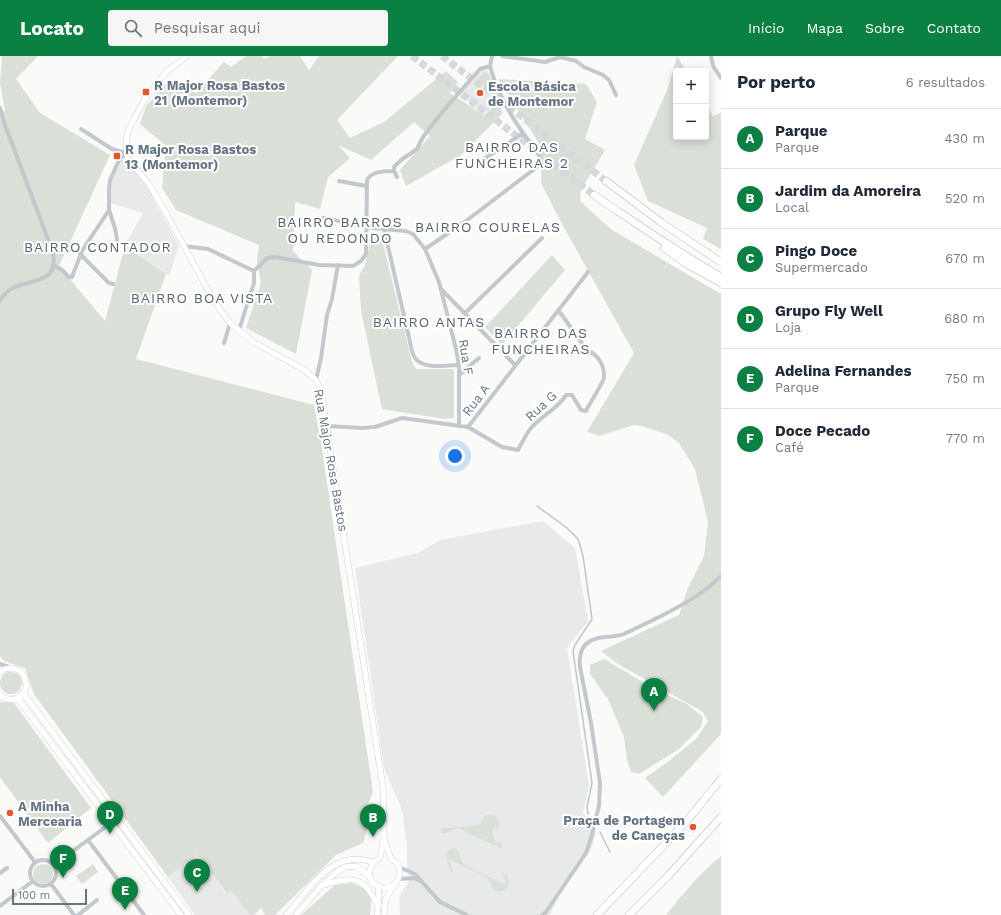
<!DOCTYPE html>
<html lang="pt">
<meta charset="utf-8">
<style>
body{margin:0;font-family:"Work Sans",sans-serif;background:#f6f6f7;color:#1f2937}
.controls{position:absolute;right:12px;top:12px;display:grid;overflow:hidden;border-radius:4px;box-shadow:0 2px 10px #0003}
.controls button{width:36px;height:36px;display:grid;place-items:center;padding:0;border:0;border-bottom:1px solid #e0e1e3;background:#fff;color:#1f2937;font:20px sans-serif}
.scale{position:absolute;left:12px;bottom:10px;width:75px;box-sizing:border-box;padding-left:4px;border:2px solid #657683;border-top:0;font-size:11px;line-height:14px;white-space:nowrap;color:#657683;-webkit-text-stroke:3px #fff;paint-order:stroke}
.you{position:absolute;left:455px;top:400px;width:14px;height:14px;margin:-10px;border:3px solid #fff;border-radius:50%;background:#1a73e8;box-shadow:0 0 0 6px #1a73e833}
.badge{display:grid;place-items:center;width:26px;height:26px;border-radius:50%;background:#0b8043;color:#fff;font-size:13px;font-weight:700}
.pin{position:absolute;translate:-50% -33px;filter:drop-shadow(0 1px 2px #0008)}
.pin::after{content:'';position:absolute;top:21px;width:14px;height:12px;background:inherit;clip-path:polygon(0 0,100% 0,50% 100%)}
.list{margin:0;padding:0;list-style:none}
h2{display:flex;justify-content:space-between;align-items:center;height:52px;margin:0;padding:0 16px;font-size:17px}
h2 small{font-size:13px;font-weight:400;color:#747a83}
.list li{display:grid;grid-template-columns:26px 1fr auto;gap:12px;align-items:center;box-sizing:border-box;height:60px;padding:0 16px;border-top:1px solid #e0e1e3}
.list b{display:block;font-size:15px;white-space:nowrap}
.list p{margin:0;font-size:13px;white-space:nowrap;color:#747a83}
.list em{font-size:13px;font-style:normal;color:#747a83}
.icon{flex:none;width:22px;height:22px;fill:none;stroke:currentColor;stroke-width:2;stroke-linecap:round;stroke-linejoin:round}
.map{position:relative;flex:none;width:721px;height:859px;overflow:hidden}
header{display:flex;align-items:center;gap:24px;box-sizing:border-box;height:56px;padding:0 20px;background:#0b8043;color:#fff}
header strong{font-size:19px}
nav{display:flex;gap:22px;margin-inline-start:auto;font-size:14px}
.search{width:280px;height:36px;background:#f6f6f7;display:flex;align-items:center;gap:10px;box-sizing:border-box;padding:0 14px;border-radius:4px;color:#747a83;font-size:15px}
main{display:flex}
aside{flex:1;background:#fff}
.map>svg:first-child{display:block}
.built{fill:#e8e9e9}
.green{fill:#dadfd7}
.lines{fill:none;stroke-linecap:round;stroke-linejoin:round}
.stream{stroke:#bbc7cb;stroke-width:1.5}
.motorway-tunnel{stroke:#d5d9db;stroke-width:7;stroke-dasharray:7 3.5;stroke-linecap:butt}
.secondary-casing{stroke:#b3babf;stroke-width:6}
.motorway-casing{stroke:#b4b9bd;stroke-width:8}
.minor{stroke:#c3c8cc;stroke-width:4}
.secondary{stroke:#fff;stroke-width:5.5}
.motorway{stroke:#fff;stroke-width:7}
.poi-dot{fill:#e4572e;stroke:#fff;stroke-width:1.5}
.labels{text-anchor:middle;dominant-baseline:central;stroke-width:4;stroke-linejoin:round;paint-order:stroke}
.poi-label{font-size:13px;font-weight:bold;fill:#657683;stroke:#fff;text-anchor:start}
.street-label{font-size:13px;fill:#657683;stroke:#fff}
.neighbourhood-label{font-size:14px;letter-spacing:1px;fill:#57646e;stroke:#fff}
</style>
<header>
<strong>Locato</strong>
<div class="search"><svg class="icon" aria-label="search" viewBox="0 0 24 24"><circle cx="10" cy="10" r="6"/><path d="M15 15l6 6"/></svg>Pesquisar aqui</div>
<nav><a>Início</a><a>Mapa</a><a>Sobre</a><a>Contato</a></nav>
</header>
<main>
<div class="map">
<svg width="721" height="859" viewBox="0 0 721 859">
<rect width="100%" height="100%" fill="#fafaf8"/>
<path class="built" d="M484,14L490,16L501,43L485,60L460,38L481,15Z
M121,104H123L134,114L154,140L153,142L179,190L169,220L125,189L143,157L111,147V126Z
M543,465L575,492L588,565L567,592L589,729L583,757L596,776L593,788L588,798L561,835L550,859H400L399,842L410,822L407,813V791L402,754L384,712L355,512L418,497L440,484Z
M197,799L226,837L231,834L250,859H195L168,821Z"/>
<path class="green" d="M1,0H38L16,23L40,57L110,99L59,210L105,265L125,190L166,218L136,303L314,349L321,387L373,736L364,758L367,774L363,787L336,799L275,859H265L261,852L254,859H250L231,834L227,837L197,799L168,821L34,638L25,612L4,605L0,600V56L5,55L0,27L2,2Z
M246,0H261L266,3L270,0H300L309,14L319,0H398L337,64L350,82L384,66L446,15L458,26L450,37L485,60L497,47L503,57L461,99L406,130L400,114L430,80L414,66L371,104L338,89L350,102L328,121L320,153L295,146L293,195L312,214L296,298L246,272L261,227L257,204L259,189L176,154L162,132L166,90L140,68L146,50L169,24L196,37L224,6L231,11Z
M677,0L686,15H676V81H706V48L713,60L721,57V193L703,183L707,172L648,145L634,109L668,32Z
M484,16L488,18L492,27L486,32L477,24Z
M498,23L586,28L597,46L585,83L605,94L581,134L580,145L612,174L721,238V678L663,741L645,722L669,705L697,682L708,665L703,656L618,608L601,595L679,559L688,532L704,500L708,466L695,413L679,387L668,379L642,370L634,369L599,380L587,376L634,297L562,168L541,127L542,92Z
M372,177L381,179L412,306L416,313H454V362L444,363L382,353L361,255L359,220L365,209Z
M552,199L565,214L502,289L485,271Z
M604,603L658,635L687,648L703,661L701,671L679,693L639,718L631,716L627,704L624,681L608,643L590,618V609Z
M0 627a11 11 0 1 1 22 0a11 11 0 1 1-22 0Z
M0,646L14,647L91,752L48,787L0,721Z
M486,759H494L499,765L500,771L492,773L495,786H502V793L458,772L443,778L440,773L478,769Z
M451,792L457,793L463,808L503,828L506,827L502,816L507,820L509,824L507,832L500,836L494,835L488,822L449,803L454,818C448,813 446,804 447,796Z
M721,800V859H666C683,838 700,817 721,800Z
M93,808L98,816L82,828L76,820Z
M33 818a10 10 0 1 1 20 0a10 10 0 1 1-20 0Z
M352,827L365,833L372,841L370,859H301L335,829Z"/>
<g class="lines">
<path class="stream" d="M537,450L567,472L578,483L580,489L583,500L592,563L575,589L573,595L592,727L587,751L588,758
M600,776L610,796"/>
<path class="motorway-tunnel" d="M412,0L594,139
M442,0L606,125"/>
<defs>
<path id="secondary" d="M187,0L166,16L145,43L135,61L127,78L126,88L128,103L149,128L166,157L214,245L230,267L255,287L303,313L316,324L321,334L383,731L384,780L380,802C358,816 374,840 395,828
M0,616C22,600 38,637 15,643C9,644 4,643 0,639
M23,637L189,859
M17,642L181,859
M384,784L391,803L396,806L399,811L400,818L398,823L386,842L384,859
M325,829C355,818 365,823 378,850
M286,859C310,833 331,792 373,806
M296,859L321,830L338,815L345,811L356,810L370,821
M377,859L379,840L378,830"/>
<path id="motorway" d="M606,125L662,167L721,206
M594,139C636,167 677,196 721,221
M664,192L690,210L721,227
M597,859L686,766L721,723
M629,859L669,819L721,761"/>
</defs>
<use href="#secondary" class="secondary-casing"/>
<use href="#motorway" class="motorway-casing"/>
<path class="minor" d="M502,0L545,6L560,1L576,5L584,11L603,19L609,24L616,39
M711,0L713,10L721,22
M490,10L492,0
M0,52L5,69L52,194C62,229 29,222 11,233C6,236 3,240 0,245
M81,73L112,93L126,97
M484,103L522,78
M397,121L394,115V111L401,104L417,93L423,81L439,60L464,31L480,13L490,10
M339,125L366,130
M109,154L115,172L117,184
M323,162C343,165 363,172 384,173L410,286C411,291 412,299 416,303C425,314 446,309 459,309
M384,173L406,175L413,178L425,193L439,226L456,293L459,309V370
M184,190L208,193L254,215L267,202L275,201L319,209L353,210L361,205L366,198L367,124C372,115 385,115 394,115
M425,193L466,165L537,111L540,105V100C519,73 499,44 490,10
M80,198L109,227L113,228
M53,209L62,214L69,221H72L82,195L109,154V133L110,124L119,104L126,97
M441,233L515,309
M465,257L542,182
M239,274L254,227V215
M224,287L230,267
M459,319L479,302
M316,324L321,302L327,259L332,243L338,209
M327,370L363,372L375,371L402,362L468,371L588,216
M468,371L502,391L518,394C522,387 526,378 531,372C542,359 558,353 566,339H572L581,354L586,355C589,348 604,326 604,321C605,311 599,301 591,296L589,297L559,255
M0,608L12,612
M0,760L35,806
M88,784L144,859
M30 817a13 13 0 1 1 26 0a13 13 0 1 1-26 0Z
M54,809L111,767
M399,811L415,818L440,846L467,859
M0,817L7,812
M398,823L414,822L420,825
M51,828L74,859
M0,850L33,825
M78,859L97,844
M542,859L546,856L586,797L591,782L599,750L600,727L591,667L580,611C579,602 580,594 586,588C597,578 612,583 624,578C651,565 680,552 705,534C711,530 716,524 721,520"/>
<use href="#secondary" class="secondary"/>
<use href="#motorway" class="motorway"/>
</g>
<g class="poi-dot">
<rect x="142" y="32" width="8" height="8" rx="2"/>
<circle cx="480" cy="37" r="4"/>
<rect x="113" y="96" width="8" height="8" rx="2"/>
<circle cx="10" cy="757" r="4"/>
<circle cx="693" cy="771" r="4"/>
</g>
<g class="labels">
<g class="poi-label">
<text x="154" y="29">R Major Rosa Bastos<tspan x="154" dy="15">21 (Montemor)</tspan></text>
<text x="488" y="30">Escola Básica<tspan x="488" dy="15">de Montemor</tspan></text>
<text x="125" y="93">R Major Rosa Bastos<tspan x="125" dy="15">13 (Montemor)</tspan></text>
<text x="18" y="750">A Minha<tspan x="18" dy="15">Mercearia</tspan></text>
<text x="685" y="764" text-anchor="end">Praça de Portagem<tspan x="685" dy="15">de Caneças</tspan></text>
</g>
<g class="street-label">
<text transform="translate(466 301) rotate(81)">Rua F</text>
<text transform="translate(476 344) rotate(-53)">Rua A</text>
<text transform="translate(541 350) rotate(-43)">Rua G</text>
<text transform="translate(331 404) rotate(80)">Rua Major Rosa Bastos</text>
</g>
<g class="neighbourhood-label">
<text x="512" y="91">BAIRRO DAS<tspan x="512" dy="16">FUNCHEIRAS 2</tspan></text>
<text x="340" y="166">BAIRRO BARROS<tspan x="340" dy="16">OU REDONDO</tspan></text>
<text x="488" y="171">BAIRRO COURELAS</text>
<text x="98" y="191">BAIRRO CONTADOR</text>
<text x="202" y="242">BAIRRO BOA VISTA</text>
<text x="429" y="266">BAIRRO ANTAS</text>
<text x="541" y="277">BAIRRO DAS<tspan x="541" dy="16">FUNCHEIRAS</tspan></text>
</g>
</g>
</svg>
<div class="controls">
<button>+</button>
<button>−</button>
</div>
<div class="scale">100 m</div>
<div class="you"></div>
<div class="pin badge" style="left:654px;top:655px">A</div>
<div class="pin badge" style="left:373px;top:781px">B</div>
<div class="pin badge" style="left:197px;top:836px">C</div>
<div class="pin badge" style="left:110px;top:778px">D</div>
<div class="pin badge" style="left:125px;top:854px">E</div>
<div class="pin badge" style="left:63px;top:822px">F</div>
</div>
<aside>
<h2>Por perto<small>6 resultados</small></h2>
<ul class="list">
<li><span class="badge">A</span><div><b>Parque</b><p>Parque</p></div><em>430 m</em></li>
<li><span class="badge">B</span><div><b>Jardim da Amoreira</b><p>Local</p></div><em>520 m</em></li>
<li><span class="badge">C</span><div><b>Pingo Doce</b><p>Supermercado</p></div><em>670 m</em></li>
<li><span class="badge">D</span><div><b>Grupo Fly Well</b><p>Loja</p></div><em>680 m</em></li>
<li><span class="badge">E</span><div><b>Adelina Fernandes</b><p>Parque</p></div><em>750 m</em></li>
<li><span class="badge">F</span><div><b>Doce Pecado</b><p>Café</p></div><em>770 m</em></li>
</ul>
</aside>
</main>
